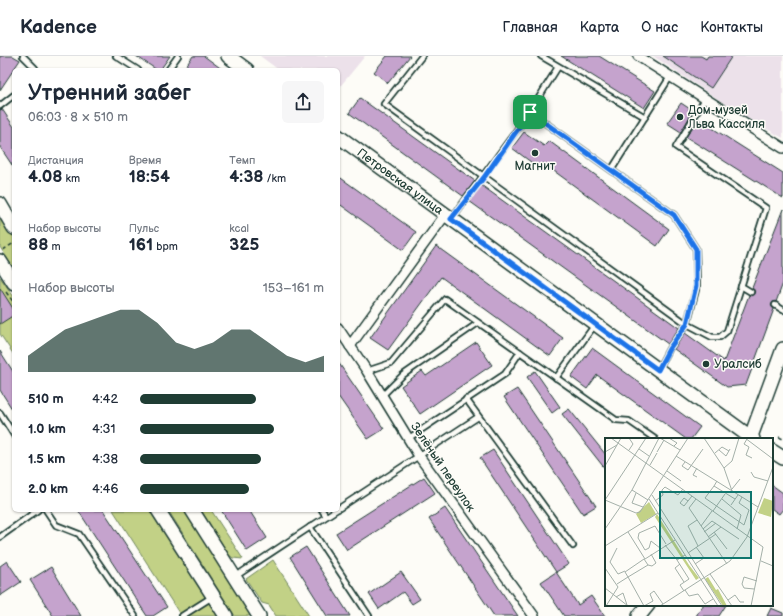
<!DOCTYPE html>
<html lang="ru">
<meta charset="utf-8">
<style>
:root{--surface:#fff;--page:#f6f6f7;--text:#1f2937;--muted:#747a83;--line:#e0e1e3;--accent:#1f3d34}
body{margin:0;font-family:"Balsamiq Sans",sans-serif;background:var(--page);color:var(--text);height:100vh;display:flex;flex-direction:column;font-size:15px;white-space:nowrap}
*{box-sizing:border-box;margin:0}
p{font-size:13px;color:var(--muted)}
.icon{flex:none;width:22px;height:22px;fill:none;stroke:currentColor;stroke-width:2;stroke-linecap:round;stroke-linejoin:round}
.map{position:relative;flex:1;overflow:hidden}
.panel{position:absolute;left:12px;top:12px;width:328px;height:444px;display:flex;flex-direction:column;background:var(--surface);border-radius:6px;box-shadow:0 1px 3px #0004}
.panel>*{flex:none}
.pin{position:absolute;display:grid;place-items:center;width:34px;height:34px;color:#fff;margin:-17px;border-radius:8px;box-shadow:0 2px 6px #0006}
.round{display:grid;place-items:center;flex:none;width:42px;height:42px;border-radius:6px;background:var(--page)}
.summary{display:flex;align-items:center;justify-content:space-between;height:68px;padding:0 16px}
h1{font-size:22px;font-weight:700;line-height:30px}
.metrics{display:grid;grid-template-columns:repeat(3,1fr);gap:6px;height:68px;padding:4px 16px}
.metrics div{display:grid;align-content:center}
.metrics b{font-size:17px;font-weight:700}
.metrics small{font-size:11px;font-weight:400}
.metrics p{font-size:11px}
.chart{height:112px;padding:8px 16px}
.chart p{display:flex;justify-content:space-between}
.chart svg{width:100%;height:72px;margin-top:4px;fill:var(--accent);opacity:.7}
ul{padding:0 16px;list-style:none;font-size:13px}
li{display:grid;grid-template-columns:64px 48px 1fr;align-items:center;height:30px}
li i{height:10px;border-radius:5px;background:var(--accent)}
header{display:flex;align-items:center;gap:24px;box-sizing:border-box;height:56px;padding:0 20px;background:var(--surface);border-bottom:1px solid var(--line)}
header strong{font-size:19px}
nav{display:flex;gap:22px;margin-inline-start:auto;font-size:14px}
.map>svg:first-child{display:block}
.built{fill:#ece1ea}
.green{fill:#c2d186;stroke:#70875d}
.building{fill:#c5a3cd;stroke:#1f3d34}
.lines{fill:none;stroke-linecap:round;stroke-linejoin:round}
.lane-casing{stroke:#1f3d34;stroke-width:8}
.street-casing{stroke:#1f3d34;stroke-width:12}
.secondary-casing{stroke:#1f3d34;stroke-width:16}
.path{stroke:#1f3d34;stroke-width:1.5;stroke-dasharray:4 3;stroke-linecap:butt}
.lane{stroke:#fdfcf7;stroke-width:4.5}
.street{stroke:#fdfcf7;stroke-width:9}
.secondary{stroke:#fdfcf7;stroke-width:13}
.route-casing{stroke:#fff;stroke-width:8}
.route{stroke:#1a73e8;stroke-width:5}
.poi-dot{fill:#1f3d34;stroke:#fdfcf7;stroke-width:1.5}
.labels{text-anchor:middle;stroke-width:3;stroke-linejoin:round;paint-order:stroke}
.poi-label{font-size:12px;fill:#1f3d34;stroke:#fdfcf7;text-anchor:start}
.street-label{font-size:12px;fill:#1f3d34;stroke:#fdfcf7}
.inset-road{fill:none;stroke:#a4b0a9;stroke-width:1}
.view{fill:#0f766e;fill-opacity:0.15;stroke:#0f766e;stroke-width:2}
.inset-edge{fill:none;stroke:#1f3d34;stroke-width:2}
</style>
<header>
<strong>Kadence</strong>
<nav><a>Главная</a><a>Карта</a><a>О нас</a><a>Контакты</a></nav>
</header>
<div class="map">
<svg width="783" height="560" viewBox="0 0 783 560">
<rect width="100%" height="100%" fill="#fdfcf7"/>
<filter id="ink" filterUnits="userSpaceOnUse"><feTurbulence type="fractalNoise" baseFrequency=".025" numOctaves="2"/><feDisplacementMap in="SourceGraphic" scale="8" xChannelSelector="R" yChannelSelector="G"/><feConvolveMatrix kernelMatrix="1 2 1 2 8 2 1 2 1" color-interpolation-filters="sRGB"/></filter>
<g filter="url(#ink)">
<g class="built">
<polygon points="260,0 365,0 338,33 338,14 279,14"/>
<polygon points="653,0 783,0 783,82 742,59"/>
</g>
<g class="green">
<polygon points="0,159 14,182 14,213 0,191"/>
<polygon points="0,221 14,241 14,299 0,278"/>
<polygon points="113,454 149,454 217,560 181,560"/>
<polygon points="168,454 186,454 252,560 235,560"/>
<polygon points="201,454 211,454 243,503 233,502 229,499"/>
<polygon points="273,504 309,560 276,560 269,549 262,547 246,523"/>
</g>
<g class="building">
<polygon points="0,0 13,0 20,4 0,34"/>
<polygon points="136,0 170,0 160,14 157,14"/>
<polygon points="193,0 204,0 223,14 183,14"/>
<polygon points="387,0 410,0 388,27 374,16"/>
<polygon points="561,0 599,0 655,35 644,52"/>
<polygon points="663,0 701,0 706,3 708,0 732,0 711,32"/>
<polygon points="360,42 475,125 463,140 349,57"/>
<polygon points="681,47 693,55 681,76 667,67"/>
<polygon points="2,53 14,71 14,112 0,91 0,54"/>
<polygon points="698,63 783,117 783,142 686,81"/>
<polygon points="524,76 544,90 549,85 669,173 657,190 543,107 539,112 512,92"/>
<polygon points="338,120 416,176 403,194 338,147"/>
<polygon points="481,129 679,272 668,288 469,145"/>
<polygon points="783,153 783,227 776,246 772,247 774,253 746,329 727,331 674,293 685,277 724,305 749,239 754,238 752,232"/>
<polygon points="436,190 563,282 550,300 441,221 388,294 370,282"/>
<polygon points="0,232 14,254 14,259 0,268"/>
<polygon points="476,286 492,309 420,358 401,330 422,315 426,320"/>
<polygon points="592,292 700,371 691,383 686,383 597,319 587,333 571,321"/>
<polygon points="0,295 14,317 14,356 0,334"/>
<polygon points="338,306 384,373 368,383 338,340"/>
<polygon points="535,315 560,351 552,357 527,321"/>
<polygon points="517,333 596,450 583,458 504,341"/>
<polygon points="569,353 606,399 606,414 562,358"/>
<polygon points="493,394 569,508 556,516 480,402"/>
<polygon points="424,421 435,437 347,494 336,477"/>
<polygon points="772,429 783,437 783,453 779,458 772,453"/>
<polygon points="445,452 518,560 494,560 429,463"/>
<polygon points="78,454 103,454 167,551 153,560 147,560"/>
<polygon points="221,454 249,454 267,482 247,495"/>
<polygon points="306,491 350,560 327,560 290,501"/>
<polygon points="7,505 21,526 0,540 0,510"/>
<polygon points="51,511 81,560 53,560 30,524"/>
<polygon points="401,516 420,543 412,548 403,536 379,553 369,538"/>
<polygon points="556,516 578,549 591,540 605,560 564,560 541,526"/>
<polygon points="703,549 726,549 719,560 696,560"/>
<polygon points="771,552 783,557 783,560 767,560"/>
</g>
<g class="lines">
<defs>
<g id="lane">
<polyline points="23,0 35,12 35,14"/>
<polyline points="116,0 138,14"/>
<polyline points="422,0 384,48 687,268 712,281 720,281 727,275 766,152 676,91 705,43"/>
<polyline points="541,0 645,61"/>
<polyline points="168,14 178,0"/>
<polyline points="0,50 14,39"/>
<polyline points="530,56 674,159 696,193 697,230 687,268 669,293 659,312"/>
<polyline points="612,113 670,21"/>
<polyline points="452,162 530,56 558,11"/>
<polyline points="741,230 751,236"/>
<polyline points="775,249 783,254"/>
<polyline points="367,315 391,307 445,243 616,364 629,365 655,383"/>
<polyline points="556,322 594,270"/>
<polyline points="382,340 403,319 478,267"/>
<polyline points="466,343 573,490"/>
<polyline points="0,357 14,379"/>
<polyline points="409,382 505,318 520,296"/>
<polyline points="338,453 478,361"/>
<polyline points="46,454 56,469 79,478 135,560"/>
<polyline points="322,454 326,460"/>
<polyline points="310,471 369,560"/>
<polyline points="0,481 38,454"/>
<polyline points="236,520 336,454"/>
<polyline points="182,560 212,541"/>
</g>
<g id="street">
<polyline points="638,0 783,92"/>
<polyline points="338,272 367,315 419,400 534,560"/>
<polyline points="350,290 445,159"/>
</g>
<g id="secondary">
<polyline points="228,0 247,14"/>
<path id="s1" d="M338 80 753 383"/>
<polyline points="0,148 14,172"/>
<polyline points="0,205 14,227"/>
<polyline points="750,383 783,293"/>
<polyline points="772,395 783,402"/>
<polyline points="158,454 226,560"/>
<polyline points="192,454 259,560"/>
<polyline points="639,560 648,549"/>
</g>
</defs>
<use href="#lane" class="lane-casing"/>
<use href="#street" class="street-casing"/>
<use href="#secondary" class="secondary-casing"/>
<g class="path">
<polyline points="3,194 14,187"/>
<polyline points="6,236 14,247"/>
<polyline points="779,381 783,383"/>
</g>
<use href="#lane" class="lane"/>
<use href="#street" class="street"/>
<use href="#secondary" class="secondary"/>
</g>
</g>
<g class="lines" filter="url(#ink)">
<defs>
<polygon id="route" points="530,56 674,159 696,193 696,230 687,268 669,293 658,314 451,163 485,120"/>
</defs>
<use href="#route" class="route-casing"/>
<use href="#route" class="route"/>
</g>
<g class="poi-dot">
<circle cx="680" cy="61" r="4"/>
<circle cx="535" cy="97" r="4"/>
<circle cx="706" cy="308" r="4"/>
</g>
<g class="labels">
<g class="poi-label">
<text x="688" y="58">Дом-музей<tspan x="688" dy="14">Льва Кассиля</tspan></text>
<text x="535" y="114" text-anchor="middle">Магнит</text>
<text x="714" y="312">Уралсиб</text>
</g>
<g class="street-label">
<text dy="4" stroke="none"><textPath href="#s1" startOffset="77">Петровская улица</textPath></text>
<text transform="translate(443 411) rotate(56)" y="4">Зелёный переулок</text>
</g>
</g>
<g transform="translate(605 382)">
<rect width="168" height="168" fill="#fdfcf7"/>
<path d="M159 60 168 63 166 79 153 75ZM44 64 51 76 36 85 31 76ZM52 76 84 127 94 140 91 142 50 79ZM103 139 111 152 113 151 122 168H118L100 141Z" fill="#c2d186"/>
<path class="inset-road" d="M6 0 158 109 146 168M24 0 28 6 24 12M55 0 75 12M64 0 72 5 69 8M99 0 119 30 127 53M140 0 168 21M142 1 139 6 144 9 141 17 147 20M34 11 44 18M114 12 121 18 125 11M0 14 12 7 16 0M52 14 59 2M110 15 117 9 124 13M71 18 153 69M80 24 77 28 83 32 98 11M45 27 52 15M0 28 12 7M92 30 88 37 92 39M119 30 127 23 134 0M62 33 76 43M146 34 149 39 163 43M112 43 109 48 130 61M109 48 100 60 139 87 144 72 134 65 137 59M127 51 135 41M27 52 43 62M31 55 27 65 38 69M47 57 117 168M44 61 113 168M91 61 84 70 122 126M117 61 136 77 132 91M0 62 41 0M0 62 31 75 35 74 83 0M50 63 58 57 57 52 60 49 73 57 78 51M83 63 79 68 75 65 79 60 83 63 87 58M126 67 133 57M108 73 120 56M92 82 83 88 93 108M96 88 107 73M0 91 27 52 54 0M98 91 107 83 134 101M23 94 40 121 70 102M99 94 111 85M109 94 122 111M103 99 116 89M142 99 168 29M60 107 72 122M0 108 53 75M12 110 5 124 13 136 20 133M55 110 46 103 44 110 40 112 33 100 34 95 50 88 61 106M83 115 111 96M156 123 168 128M75 126 70 130 79 144M90 126 99 120 91 109M43 127 47 128 51 125 46 116M0 130 13 149 1 168M105 136 127 168M12 146 23 139 20 134 39 121M0 150 23 168M149 151 139 150 137 146 139 139 152 143M80 152 84 158 93 156 100 166 108 161M79 153 75 147 84 141 72 122 80 117M11 159 18 155 22 167M123 162 130 157 135 164H139M39 168 23 139 43 127 39 121M39 168 48 163 45 156 49 153 58 166M55 168 125 123 142 99"/>
<path class="view" d="M55 54H146V120H55Z"/>
<rect width="168" height="168" class="inset-edge"/>
</g>
</svg>
<div class="pin" style="left:530px;top:56px;background:#1e9e55"><svg class="icon" aria-label="arrive" viewBox="0 0 24 24"><path d="M6 21V4h12l-3 4 3 4H6"/></svg></div>
<section class="panel">
<div class="summary"><div><h1>Утренний забег</h1><p>06:03 · 8 × 510 m</p></div><a class="round"><svg class="icon" aria-label="share" viewBox="0 0 24 24"><path d="M12 15V3M7 8l5-5 5 5M5 13v7h14v-7"/></svg></a></div>
<div class="metrics">
<div><p>Дистанция</p><b>4.08<small> km</small></b></div>
<div><p>Время</p><b>18:54</b></div>
<div><p>Темп</p><b>4:38<small> /km</small></b></div>
</div>
<div class="metrics">
<div><p>Набор высоты</p><b>88<small> m</small></b></div>
<div><p>Пульс</p><b>161<small> bpm</small></b></div>
<div><p>kcal</p><b>325</b></div>
</div>
<div class="chart"><p><span>Набор высоты</span>153–161 m</p>
<svg viewBox="0 0 160 44" preserveAspectRatio="none"><path d="M0 44V34L10 26L20 18L30 14L40 10L50 6L60 6L70 14L80 26L90 30L100 26L110 18L120 18L130 26L140 34L150 38L160 34V44z"/></svg>
</div>
<ul>
<li><b>510 m</b>4:42<i style="width:63%"></i></li>
<li><b>1.0 km</b>4:31<i style="width:73%"></i></li>
<li><b>1.5 km</b>4:38<i style="width:66%"></i></li>
<li><b>2.0 km</b>4:46<i style="width:59%"></i></li>
</ul>
</section>
</div>
